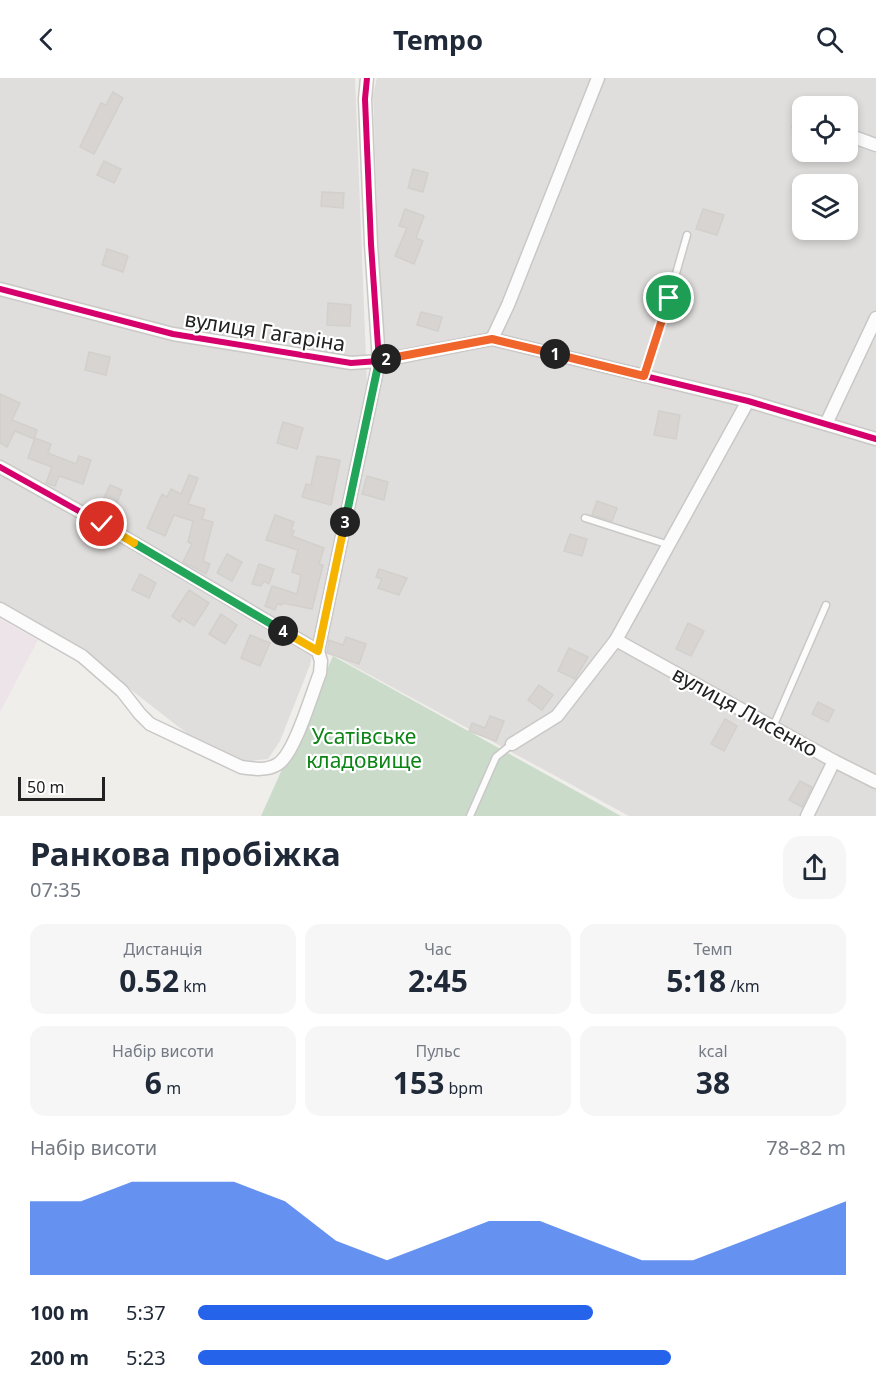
<!DOCTYPE html>
<html lang="uk">
<meta charset="utf-8">
<style>
:root{--surface:#fff;--page:#f6f6f7;--text:#1f2937;--muted:#747a83;--accent:#2563eb}
body{margin:0;font-family:"Noto Sans",sans-serif;background:var(--page);color:var(--text);height:100vh;display:flex;flex-direction:column;font-size:22px;white-space:nowrap}
*{box-sizing:border-box;margin:0}
p{font-size:20px;color:var(--muted)}
.icon{flex:none;width:33px;height:33px;fill:none;stroke:currentColor;stroke-width:2;stroke-linecap:round;stroke-linejoin:round}
.map{position:relative;height:738px;overflow:hidden}
.details{display:flex;flex-direction:column;background:var(--surface);flex:1}
.details>*{flex:none}
.tools{position:absolute;left:792px;top:18px;display:grid;gap:12px}
.tools a{display:grid;place-items:center;width:66px;height:66px;border-radius:12px;background:var(--surface);box-shadow:0 3px 9px #0003;font-size:30px}
.scale{position:absolute;left:18px;bottom:15px;width:87px;box-sizing:border-box;padding-left:6px;border:3px solid #222;border-top:0;font-size:16px;line-height:21px;white-space:nowrap;color:#222;-webkit-text-stroke:4px #fff;paint-order:stroke}
.pin{position:absolute;display:grid;place-items:center;width:51px;height:51px;color:#fff;margin:-26px;border:3px solid #fff;border-radius:50%;box-shadow:0 2px 6px #0007}
.km{position:absolute;width:30px;height:30px;margin:-15px;border-radius:50%;background:#222;color:#fff;font-size:16px;line-height:30px;text-align:center}
.round{display:grid;place-items:center;flex:none;width:63px;height:63px;border-radius:18px;background:var(--page)}
.head{display:flex;align-items:center;justify-content:space-between;height:102px;padding:0 30px}
h1{font-size:33px;font-weight:700;line-height:45px}
.metrics{display:grid;grid-template-columns:repeat(3,1fr);gap:9px;height:102px;padding:6px 30px}
.metrics div{display:grid;align-content:center;border-radius:15px;background:var(--page);text-align:center}
.metrics b{font-size:30px;font-weight:700}
.metrics small{font-size:16px;font-weight:400}
.metrics p{font-size:16px}
.chart{height:168px;padding:12px 30px}
.chart p{display:flex;justify-content:space-between}
.chart svg{width:100%;height:108px;margin-top:6px;fill:var(--accent);opacity:.7}
ul{padding:0 30px;list-style:none;font-size:20px}
li{display:grid;grid-template-columns:96px 72px 1fr;align-items:center;height:45px}
li i{height:15px;border-radius:8px;background:var(--accent)}
header{display:flex;justify-content:space-between;align-items:center;height:78px;padding:0 30px;background:var(--surface);font-size:27px;font-weight:700}
.map>svg:first-child{display:block}
.residential{fill:#dfdedc;fill-rule:evenodd}
.industrial{fill:#ede4e9}
.cemetery{fill:#cadbca}
.building{fill:#d7d4d2;stroke:#d3d0cc;stroke-width:1.5}
.lines{fill:none;stroke-linecap:round;stroke-linejoin:round}
.service-casing{stroke:#c9c8c7;stroke-width:9}
.minor-casing{stroke:#c9c8c7;stroke-width:15}
.service{stroke:#fdfcfc;stroke-width:6}
.minor{stroke:#fdfcfc;stroke-width:12}
.cycleway-casing{stroke:#fff;stroke-width:10}
.cycleway{stroke:#d6006c;stroke-width:6}
.split-1-casing{stroke:#fff;stroke-width:12}
.split-2-casing{stroke:#fff;stroke-width:12}
.split-3-casing{stroke:#fff;stroke-width:12}
.split-4-casing{stroke:#fff;stroke-width:12}
.split-5-casing{stroke:#fff;stroke-width:12}
.split-6-casing{stroke:#fff;stroke-width:12}
.split-1{stroke:#f0652b;stroke-width:8}
.split-2{stroke:#f0652b;stroke-width:8}
.split-3{stroke:#22a559;stroke-width:8}
.split-4{stroke:#f5b400;stroke-width:8}
.split-5{stroke:#22a559;stroke-width:8}
.split-6{stroke:#f5b400;stroke-width:8}
.labels{text-anchor:middle;stroke-width:4.5;stroke-linejoin:round;paint-order:stroke}
.street-label{font-size:21px;fill:#222;stroke:#fff}
.park-label{font-size:21px;fill:#0c8416;stroke:#fff}
</style>
<header><svg class="icon" aria-label="back" viewBox="0 0 24 24"><path d="M15 5l-7 7 7 7"/></svg>Tempo<svg class="icon" aria-label="search" viewBox="0 0 24 24"><circle cx="10" cy="10" r="6"/><path d="M15 15l6 6"/></svg></header>
<div class="map">
<svg width="876" height="738" viewBox="0 0 876 738">
<rect width="100%" height="100%" fill="#f0eeeb"/>
<g class="residential">
<polygon points="0,0 355,0 367,306 310,587 280,663 268,681 242,684 217,674 189,657 84,575 0,526"/>
<path d="M377 0H876V738H629L324 572 353 428 383 296 373 17ZM802 28H848V74H802ZM802 106H848V152H802Z"/>
</g>
<polygon class="industrial" points="0,541 38,562 0,634"/>
<polygon class="cemetery" points="333,578 621,738 261,738"/>
<g class="building">
<polygon points="113,14 123,20 94,76 80,69 101,25 106,27"/>
<polygon points="104,83 121,91 114,105 97,97"/>
<polygon points="413,91 428,95 423,114 408,110"/>
<polygon points="322,114 344,115 343,130 321,128"/>
<polygon points="405,131 424,138 416,160 423,163 414,186 395,178 407,150 399,148"/>
<polygon points="703,131 724,137 717,157 696,151"/>
<polygon points="107,171 128,178 123,194 102,187"/>
<polygon points="328,225 351,227 350,248 327,247"/>
<polygon points="421,234 442,239 438,253 417,247"/>
<polygon points="89,274 110,279 106,297 85,292"/>
<polygon points="0,316 20,325 12,342 37,352 34,361 15,353 7,369 0,365"/>
<polygon points="659,333 680,337 676,361 654,357"/>
<polygon points="283,344 303,350 297,371 277,365"/>
<polygon points="35,360 51,366 48,375 76,386 79,378 91,382 83,406 59,398 55,408 46,405 52,389 28,380"/>
<polygon points="317,378 340,382 331,427 302,419 306,406 311,407"/>
<polygon points="189,397 198,400 188,426 205,431 202,441 213,444 203,483 210,486 206,496 183,484 192,466 188,464 193,443 174,437 165,458 147,450 162,416 167,419 171,411 181,416"/>
<polygon points="367,398 388,404 384,422 362,416"/>
<polygon points="110,407 122,412 114,431 101,426"/>
<polygon points="597,423 617,430 612,443 592,437"/>
<polygon points="275,437 294,444 291,452 294,453 292,458 324,470 319,486 323,487 312,531 283,525 282,527 277,526 275,532 265,528 272,508 297,516 301,497 292,494 298,472 266,462"/>
<polygon points="570,456 587,461 582,478 564,473"/>
<polygon points="227,476 242,484 232,503 217,495"/>
<polygon points="259,486 274,491 269,506 264,503 261,508 252,506"/>
<polygon points="379,491 407,500 399,517 378,510 382,501 376,499"/>
<polygon points="140,496 156,505 149,520 132,512"/>
<polygon points="189,512 209,525 194,548 182,540 180,544 172,538"/>
<polygon points="221,536 237,547 225,566 209,556"/>
<polygon points="688,545 704,553 691,578 676,571"/>
<polygon points="250,557 270,565 260,588 241,580"/>
<polygon points="346,559 366,566 359,586 327,575 329,562 343,567"/>
<polygon points="569,570 588,579 575,601 558,593"/>
<polygon points="539,607 553,617 542,632 528,622"/>
<polygon points="818,624 834,632 828,644 812,636"/>
<polygon points="490,638 504,643 496,663 469,653 472,645 485,650"/>
<polygon points="725,641 737,648 724,673 711,666"/>
<polygon points="800,703 812,709 802,729 789,722"/>
</g>
<g class="lines">
<defs>
<g id="service">
<polyline points="644,297 669,220 687,157"/>
<polyline points="585,440 669,467"/>
<polyline points="773,649 826,527"/>
<polyline points="470,738 496,679 512,666"/>
</g>
<g id="minor">
<polyline points="799,49 802,50"/>
<polyline points="848,57 876,67"/>
<polyline points="0,211 173,256 351,285 379,283 492,261 748,323 876,361"/>
<polyline points="492,261 508,227 598,0"/>
<polyline points="826,346 876,240"/>
<polyline points="0,389 102,446 318,573 379,283 371,166 365,21 367,0"/>
<path d="M0 531 82 578 122 613 140 636 150 646 241 689C254 691 267 693 278 686 295 675 312 615 320 595L321 583 318 573"/>
<polyline points="616,562 834,683 876,704"/>
<polyline points="512,666 557,638 616,562 748,323"/>
<polyline points="807,738 834,683"/>
</g>
</defs>
<use href="#service" class="service-casing"/>
<use href="#minor" class="minor-casing"/>
<use href="#service" class="service"/>
<use href="#minor" class="minor"/>
<defs>
<g id="cycleway">
<polyline points="0,211 173,256 351,285 379,283 492,261 748,323 876,361"/>
<polyline points="0,389 102,446 318,573 379,283 371,166 365,21 367,0"/>
</g>
</defs>
<use href="#cycleway" class="cycleway-casing"/>
<use href="#cycleway" class="cycleway"/>
</g>
<g class="lines">
<defs>
<polyline id="split-1" points="555,276 644,298 669,220"/>
<polyline id="split-2" points="386,281 492,261 555,276"/>
<polyline id="split-3" points="345,444 379,283 386,281"/>
<polyline id="split-4" points="283,553 318,573 345,444"/>
<polyline id="split-5" points="134,465 283,553"/>
<polyline id="split-6" points="102,446 134,465"/>
</defs>
<use href="#split-1" class="split-1-casing"/>
<use href="#split-2" class="split-2-casing"/>
<use href="#split-3" class="split-3-casing"/>
<use href="#split-4" class="split-4-casing"/>
<use href="#split-5" class="split-5-casing"/>
<use href="#split-6" class="split-6-casing"/>
<use href="#split-1" class="split-1"/>
<use href="#split-2" class="split-2"/>
<use href="#split-3" class="split-3"/>
<use href="#split-4" class="split-4"/>
<use href="#split-5" class="split-5"/>
<use href="#split-6" class="split-6"/>
</g>
<g class="labels">
<g class="street-label">
<text transform="translate(265 254) rotate(9)" y="7">вулиця Гагаріна</text>
<text transform="translate(745 634) rotate(29)" y="7">вулиця Лисенко</text>
</g>
<g class="park-label">
<text x="364" y="666">Усатівське<tspan x="364" dy="24">кладовище</tspan></text>
</g>
</g>
</svg>
<div class="tools">
<a><svg class="icon" aria-label="locate" viewBox="0 0 24 24"><circle cx="12" cy="12" r="6"/><path d="M12 2v4M12 18v4M2 12h4M18 12h4"/></svg></a>
<a><svg class="icon" aria-label="layers" viewBox="0 0 24 24"><path d="M12 4l9 5-9 5-9-5zM3 14l9 5 9-5"/></svg></a>
</div>
<div class="scale">50 m</div>
<div class="pin" style="left:669px;top:220px;background:#1e9e55"><svg class="icon" aria-label="arrive" viewBox="0 0 24 24"><path d="M6 21V4h12l-3 4 3 4H6"/></svg></div>
<div class="pin" style="left:102px;top:446px;background:#d93025"><svg class="icon" aria-label="check" viewBox="0 0 24 24"><path d="M5 12l5 5 9-10"/></svg></div>
<b class="km" style="left:555px;top:276px">1</b>
<b class="km" style="left:386px;top:281px">2</b>
<b class="km" style="left:345px;top:444px">3</b>
<b class="km" style="left:283px;top:553px">4</b>
</div>
<section class="details">
<div class="head"><div><h1>Ранкова пробіжка</h1><p>07:35</p></div><a class="round"><svg class="icon" aria-label="share" viewBox="0 0 24 24"><path d="M12 15V3M7 8l5-5 5 5M5 13v7h14v-7"/></svg></a></div>
<div class="metrics">
<div><p>Дистанція</p><b>0.52<small> km</small></b></div>
<div><p>Час</p><b>2:45</b></div>
<div><p>Темп</p><b>5:18<small> /km</small></b></div>
</div>
<div class="metrics">
<div><p>Набір висоти</p><b>6<small> m</small></b></div>
<div><p>Пульс</p><b>153<small> bpm</small></b></div>
<div><p>kcal</p><b>38</b></div>
</div>
<div class="chart"><p><span>Набір висоти</span>78–82 m</p>
<svg viewBox="0 0 160 44" preserveAspectRatio="none"><path d="M0 44V14L10 14L20 6L30 6L40 6L50 14L60 30L70 38L80 30L90 22L100 22L110 30L120 38L130 38L140 30L150 22L160 14V44z"/></svg>
</div>
<ul>
<li><b>100 m</b>5:37<i style="width:61%"></i></li>
<li><b>200 m</b>5:23<i style="width:73%"></i></li>
</ul>
</section>
